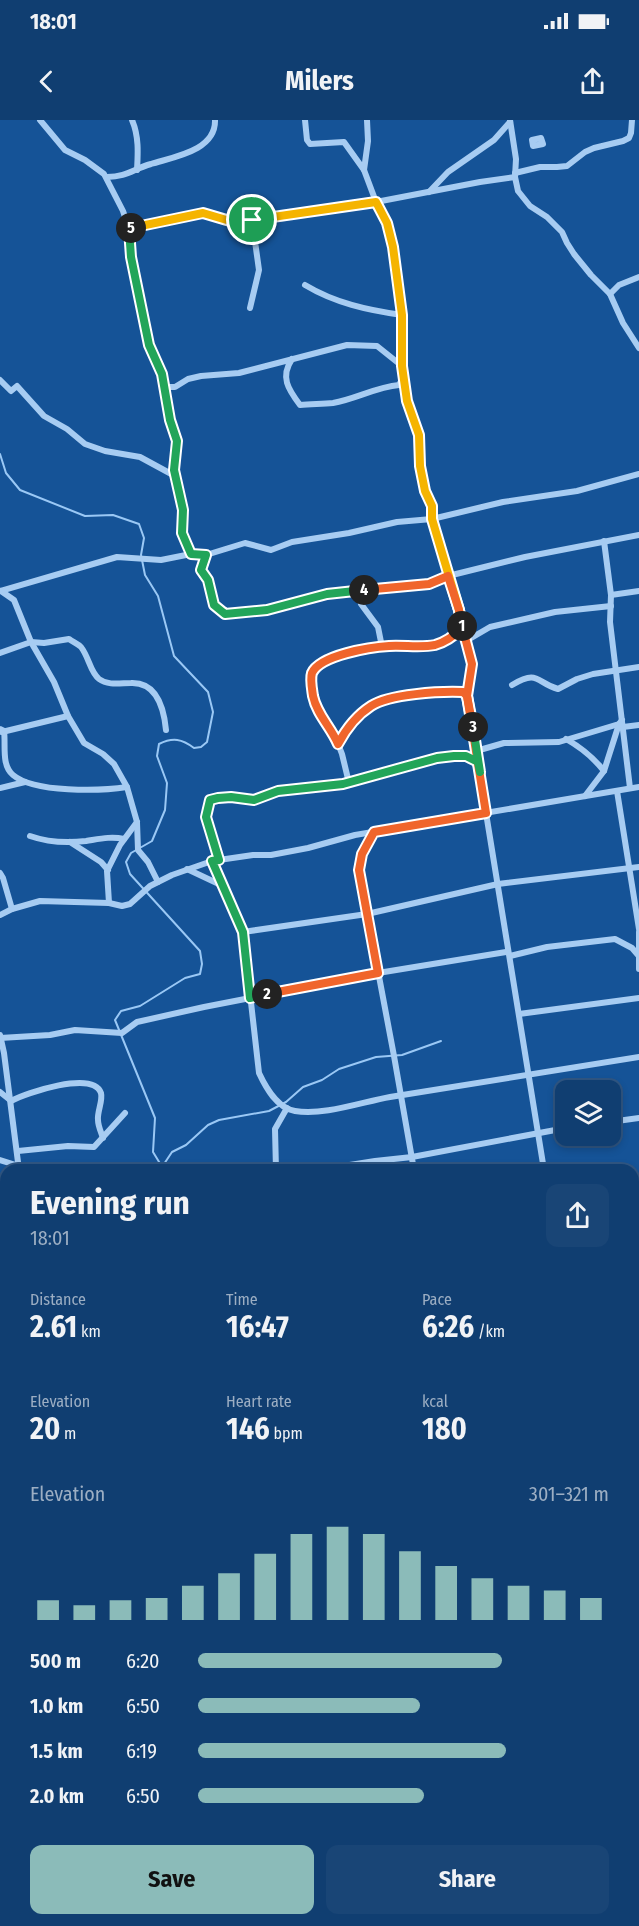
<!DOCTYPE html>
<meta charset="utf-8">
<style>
:root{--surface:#103e71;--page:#194576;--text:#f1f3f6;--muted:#9caec3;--line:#305784;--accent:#8bbbb9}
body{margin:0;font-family:"Fira Sans Condensed",sans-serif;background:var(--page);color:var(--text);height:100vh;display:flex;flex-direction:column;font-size:22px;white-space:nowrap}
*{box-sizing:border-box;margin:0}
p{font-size:20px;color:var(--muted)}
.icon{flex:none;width:33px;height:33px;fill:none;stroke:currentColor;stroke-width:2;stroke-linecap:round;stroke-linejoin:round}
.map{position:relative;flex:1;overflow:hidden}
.details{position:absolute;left:0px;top:1044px;width:639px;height:762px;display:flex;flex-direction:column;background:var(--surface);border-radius:18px 18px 0 0;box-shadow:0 3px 9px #0003,0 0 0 2px var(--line)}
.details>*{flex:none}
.controls{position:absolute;left:555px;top:960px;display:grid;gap:12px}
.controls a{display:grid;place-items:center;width:66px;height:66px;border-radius:12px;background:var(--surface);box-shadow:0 3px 9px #0003,0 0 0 2px var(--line);font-size:30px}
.pin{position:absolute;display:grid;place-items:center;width:51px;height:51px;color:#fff;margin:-26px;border:3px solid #fff;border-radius:50%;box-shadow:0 2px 6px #0007}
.km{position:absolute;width:30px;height:30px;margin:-15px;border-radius:50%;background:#222;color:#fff;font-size:16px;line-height:30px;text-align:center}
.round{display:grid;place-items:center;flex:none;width:63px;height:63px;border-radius:12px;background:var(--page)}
.headline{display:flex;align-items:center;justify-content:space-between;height:102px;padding:0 30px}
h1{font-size:33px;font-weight:700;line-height:45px}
.metrics{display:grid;grid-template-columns:repeat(3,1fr);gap:9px;height:102px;padding:6px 30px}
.metrics div{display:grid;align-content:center}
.metrics b{font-size:30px;font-weight:700}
.metrics small{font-size:16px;font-weight:400}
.metrics p{font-size:16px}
.chart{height:168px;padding:12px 30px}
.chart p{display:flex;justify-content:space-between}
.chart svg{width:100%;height:108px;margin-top:6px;stroke:var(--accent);stroke-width:6}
.primary-button{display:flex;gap:12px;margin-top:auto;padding:12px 30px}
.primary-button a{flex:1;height:69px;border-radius:12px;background:var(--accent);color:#111;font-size:24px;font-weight:700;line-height:69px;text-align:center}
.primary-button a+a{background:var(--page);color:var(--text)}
ul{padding:0 30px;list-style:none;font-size:20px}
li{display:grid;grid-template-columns:96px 72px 1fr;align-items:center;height:45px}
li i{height:15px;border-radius:8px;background:var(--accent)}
.status{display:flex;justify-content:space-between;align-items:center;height:42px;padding:0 30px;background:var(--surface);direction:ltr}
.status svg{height:16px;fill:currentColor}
header{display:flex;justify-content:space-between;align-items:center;height:78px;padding:0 30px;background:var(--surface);font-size:27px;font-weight:700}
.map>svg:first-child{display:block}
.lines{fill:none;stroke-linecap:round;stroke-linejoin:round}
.stream{stroke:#9ac8f5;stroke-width:2}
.street{stroke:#a7ccf2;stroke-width:6}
.split-1-casing{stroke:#fff;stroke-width:12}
.split-2-casing{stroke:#fff;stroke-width:12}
.split-3-casing{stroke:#fff;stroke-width:12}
.split-4-casing{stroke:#fff;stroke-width:12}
.split-5-casing{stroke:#fff;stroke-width:12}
.split-6-casing{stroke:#fff;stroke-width:12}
.split-1{stroke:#f5b400;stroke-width:8}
.split-2{stroke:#f0652b;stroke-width:8}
.split-3{stroke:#22a559;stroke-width:8}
.split-4{stroke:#f0652b;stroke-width:8}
.split-5{stroke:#22a559;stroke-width:8}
.split-6{stroke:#f5b400;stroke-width:8}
</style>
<div class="status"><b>18:01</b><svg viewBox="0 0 49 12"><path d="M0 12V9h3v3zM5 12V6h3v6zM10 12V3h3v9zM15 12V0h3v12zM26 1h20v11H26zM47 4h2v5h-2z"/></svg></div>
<header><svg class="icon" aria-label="back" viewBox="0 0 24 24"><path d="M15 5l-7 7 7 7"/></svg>Milers<svg class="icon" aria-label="share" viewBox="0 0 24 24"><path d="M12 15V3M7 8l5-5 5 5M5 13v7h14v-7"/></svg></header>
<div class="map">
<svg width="639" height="1806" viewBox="0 0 639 1806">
<rect width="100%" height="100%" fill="#155397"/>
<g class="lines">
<g class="stream">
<path d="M0 334 6 353 20 370 85 396 113 395 139 404 144 418 141 435 145 455 158 476 174 536 208 572 213 592 207 622 201 627 194 628C182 619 173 617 159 624L157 636 167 663 165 690 152 721 131 733 126 742 130 754 200 831 202 844 200 854 185 858 140 886 121 891 115 900 155 998 153 1032 164 1050"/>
<polyline points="162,1047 172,1032 186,1025 208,1005 219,1000 269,991 286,982 303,967 322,960 339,949 376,937 402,935 441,921"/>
<polyline points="0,1659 6,1647"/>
</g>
<g class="street">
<polyline points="40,0 65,30 85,40 104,54 123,91 129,109 131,137 149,225 162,254 170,299 177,321 174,350 175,356"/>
<path d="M132 0C139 16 138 33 137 50"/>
<polyline points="305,0 307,20 310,24 344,22 364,50"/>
<polyline points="367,0 368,21 364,50 376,82 387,103 393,127 402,195 402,246 407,281 419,315 420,347 425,371 431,386 432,399 459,490 472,544 467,576 544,1050"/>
<polyline points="510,0 516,39 515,57 518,71 530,86 547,97 562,112 567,123 574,134 591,155 610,174 623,203 639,228"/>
<polygon points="541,18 543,24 533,26 532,20"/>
<polyline points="515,53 540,47 557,47 567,46 585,32 594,28 623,21 629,18 631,13 632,0"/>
<path d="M107 57C127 57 133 49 151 44 173 37 216 31 215 0"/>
<polyline points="429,72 448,52 494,20 510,2"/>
<polyline points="129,109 203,93 230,101 242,102 376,82 480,62 515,57"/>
<path d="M305 165C335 183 367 190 402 195"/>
<polyline points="610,174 619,165 639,157"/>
<polyline points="250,188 259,150 252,100"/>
<path d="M292 239C280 257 288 269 300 285 311 284 322 284 333 283 356 279 376 267 399 265L404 256"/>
<polyline points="0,260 11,271 17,266 44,296 67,309 85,324 105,331 140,337 175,356 183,390 182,413 191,434"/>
<polyline points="164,267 175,267 188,259 201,256 239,253 347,225 377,226 402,246"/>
<polyline points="604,421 611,475 610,502 630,668"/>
<path d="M206 435 201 450C205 456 208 461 210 468 215 482 215 494 233 494L288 485 327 474 429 464 448 456 525 437 639 415"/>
<polyline points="0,471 117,437 161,440 191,434 206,435 245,423 271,430 292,422 349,413 397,402 432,399 503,382 577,371 639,354"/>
<polyline points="1,471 14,480 31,522 54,562 68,596 84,623 103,634 114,644 127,667 137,702 138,730 148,742 158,762"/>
<polyline points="611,475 639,471"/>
<polyline points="361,484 378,507 382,527"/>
<polyline points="466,521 490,507 555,492 611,486"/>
<path d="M0 533 31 522 44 523 69 519C73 522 78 524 81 527 89 537 90 552 99 559 108 566 121 563 131 563 157 562 164 589 166 610"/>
<path d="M512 565C539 549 536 563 558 569L577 559 593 554 639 547"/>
<polyline points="623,607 639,605"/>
<path d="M0 609 4 611C6 625 1 645 13 655 34 673 101 671 127 667"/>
<polyline points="2,612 68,596"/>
<path d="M566 619C582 628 593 637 604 651"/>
<path d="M338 624C346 609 357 595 371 586 389 574 442 571 463 571L467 576"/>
<polyline points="476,631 504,623 559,622 619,604 622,600"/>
<polyline points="349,663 342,634 333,611 322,600 315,585 311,559 317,546 327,539 359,531 386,526 434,525 456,514 462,508"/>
<polyline points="0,668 25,662"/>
<polyline points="617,671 639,809"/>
<polyline points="585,676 604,651 619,604"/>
<polyline points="374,712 362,734 359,750 394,936 414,1050"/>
<path d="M30 716C47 722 69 723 86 721 99 719 111 716 124 719"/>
<polyline points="70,722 101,742 108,750"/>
<polyline points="219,740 206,697 210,680 218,678 231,677 254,679 278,671 343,664 437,638 454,635 466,636 478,642"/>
<path d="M212 741 243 812 259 953C266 968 277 988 295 991 323 996 362 982 390 977 473 964 556 951 639 937"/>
<polyline points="187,749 221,765"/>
<polyline points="0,753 3,758 12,789"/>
<polyline points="109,783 107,751 120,725 137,702"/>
<polyline points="0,795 12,789 40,781 109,783 122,786 130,784 150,766 172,755 212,741 253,735 271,735 308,728 355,715 639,667"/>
<polyline points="243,812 367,794 498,764 639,747"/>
<polyline points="639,812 639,849"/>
<polyline points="510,836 547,827 615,819 632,828 638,835"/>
<polyline points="519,894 639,878"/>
<polyline points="0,915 4,933 19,1050"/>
<polyline points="0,918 50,915 75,910 122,913 137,902 204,887 378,853 506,832"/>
<polyline points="0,972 10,980"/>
<path d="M11 981C26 973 93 950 101 973 103 981 97 992 98 1000 98 1006 101 1012 103 1018"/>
<polyline points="610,1002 639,998"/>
<polyline points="18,1031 68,1026 94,1027 125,993"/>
<polyline points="0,1040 19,1046"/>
<polyline points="276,1050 275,1009 287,988"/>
<polyline points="318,1050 375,1041 412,1037 566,1008"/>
<polyline points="633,1065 639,1064"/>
<polyline points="0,1107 6,1105"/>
<polyline points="633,1123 639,1122"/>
<polyline points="633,1187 639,1186"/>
<polyline points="633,1307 639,1306"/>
<polyline points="0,1361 6,1386"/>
<polyline points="633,1365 639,1364"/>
<polyline points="633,1431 639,1430"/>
<polyline points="0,1434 6,1434"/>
<polyline points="633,1494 639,1493"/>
<polyline points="633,1592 639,1631"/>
<polyline points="633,1680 639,1679"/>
<polyline points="633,1746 639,1745"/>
<polyline points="0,1781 6,1780"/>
<polyline points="54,1800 55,1806"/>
<polyline points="400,1800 400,1806"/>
<polyline points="530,1800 532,1806"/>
<polyline points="272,1802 284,1800"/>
<polyline points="234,1806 246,1800"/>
<polyline points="614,1806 639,1802"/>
</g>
</g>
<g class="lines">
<defs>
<polyline id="split-1" points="252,100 376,82 387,103 393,127 402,195 402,246 407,281 419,315 420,346 425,371 432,386 432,399 459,490 462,506"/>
<polyline id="split-2" points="267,874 378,853 359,750 362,734 374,712 486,693 467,576 472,544 462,506"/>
<polyline id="split-3" points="267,874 250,878 243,812 212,741 219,740 206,697 210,680 218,678 231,677 254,680 278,671 343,664 437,638 454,636 466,636 478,642 480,652 473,607"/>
<path id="split-4" d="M364 470 429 464 448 456 459 490 462 508C455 515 446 522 435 525 421 528 404 525 389 526 371 527 320 535 312 553 310 559 312 569 313 576 317 595 331 607 338 624 346 609 357 595 371 586 389 574 441 571 463 572L467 576 473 607"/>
<polyline id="split-5" points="131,108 129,109 131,137 149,225 162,254 170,300 177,321 174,350 183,390 182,413 191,434 206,435 201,450 208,460 214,485 225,494 267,490 327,474 364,470"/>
<polyline id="split-6" points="131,108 203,93 230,101 252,100"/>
</defs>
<use href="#split-1" class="split-1-casing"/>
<use href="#split-2" class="split-2-casing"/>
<use href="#split-3" class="split-3-casing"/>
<use href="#split-4" class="split-4-casing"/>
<use href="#split-5" class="split-5-casing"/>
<use href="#split-6" class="split-6-casing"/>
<use href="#split-1" class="split-1"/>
<use href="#split-2" class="split-2"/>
<use href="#split-3" class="split-3"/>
<use href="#split-4" class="split-4"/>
<use href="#split-5" class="split-5"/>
<use href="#split-6" class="split-6"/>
</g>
</svg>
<div class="controls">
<a><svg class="icon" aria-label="layers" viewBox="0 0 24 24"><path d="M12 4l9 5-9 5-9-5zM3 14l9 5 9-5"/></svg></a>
</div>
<div class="pin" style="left:252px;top:100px;background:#1e9e55"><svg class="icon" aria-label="arrive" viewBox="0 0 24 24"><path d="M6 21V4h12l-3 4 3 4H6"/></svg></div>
<b class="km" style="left:462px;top:506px">1</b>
<b class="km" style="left:267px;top:874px">2</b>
<b class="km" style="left:473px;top:607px">3</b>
<b class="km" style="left:364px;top:470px">4</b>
<b class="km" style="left:131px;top:108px">5</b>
<section class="details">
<div class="headline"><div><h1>Evening run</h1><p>18:01</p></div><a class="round"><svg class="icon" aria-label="share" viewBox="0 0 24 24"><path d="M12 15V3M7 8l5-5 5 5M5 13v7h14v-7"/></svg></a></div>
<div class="metrics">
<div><p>Distance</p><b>2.61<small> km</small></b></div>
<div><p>Time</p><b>16:47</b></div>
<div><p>Pace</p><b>6:26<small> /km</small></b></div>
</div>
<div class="metrics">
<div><p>Elevation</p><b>20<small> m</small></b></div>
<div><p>Heart rate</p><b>146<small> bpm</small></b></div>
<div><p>kcal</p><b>180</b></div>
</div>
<div class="chart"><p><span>Elevation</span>301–321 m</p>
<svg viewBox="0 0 160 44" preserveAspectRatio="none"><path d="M5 44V36M15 44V38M25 44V36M35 44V35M45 44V30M55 44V25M65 44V17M75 44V9M85 44V6M95 44V9M105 44V16M115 44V22M125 44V27M135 44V30M145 44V32M155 44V35"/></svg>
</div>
<ul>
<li><b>500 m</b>6:20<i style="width:74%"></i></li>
<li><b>1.0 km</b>6:50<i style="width:54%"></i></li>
<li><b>1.5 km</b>6:19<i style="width:75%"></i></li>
<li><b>2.0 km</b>6:50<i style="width:55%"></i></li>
</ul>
<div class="primary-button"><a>Save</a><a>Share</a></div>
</section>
</div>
